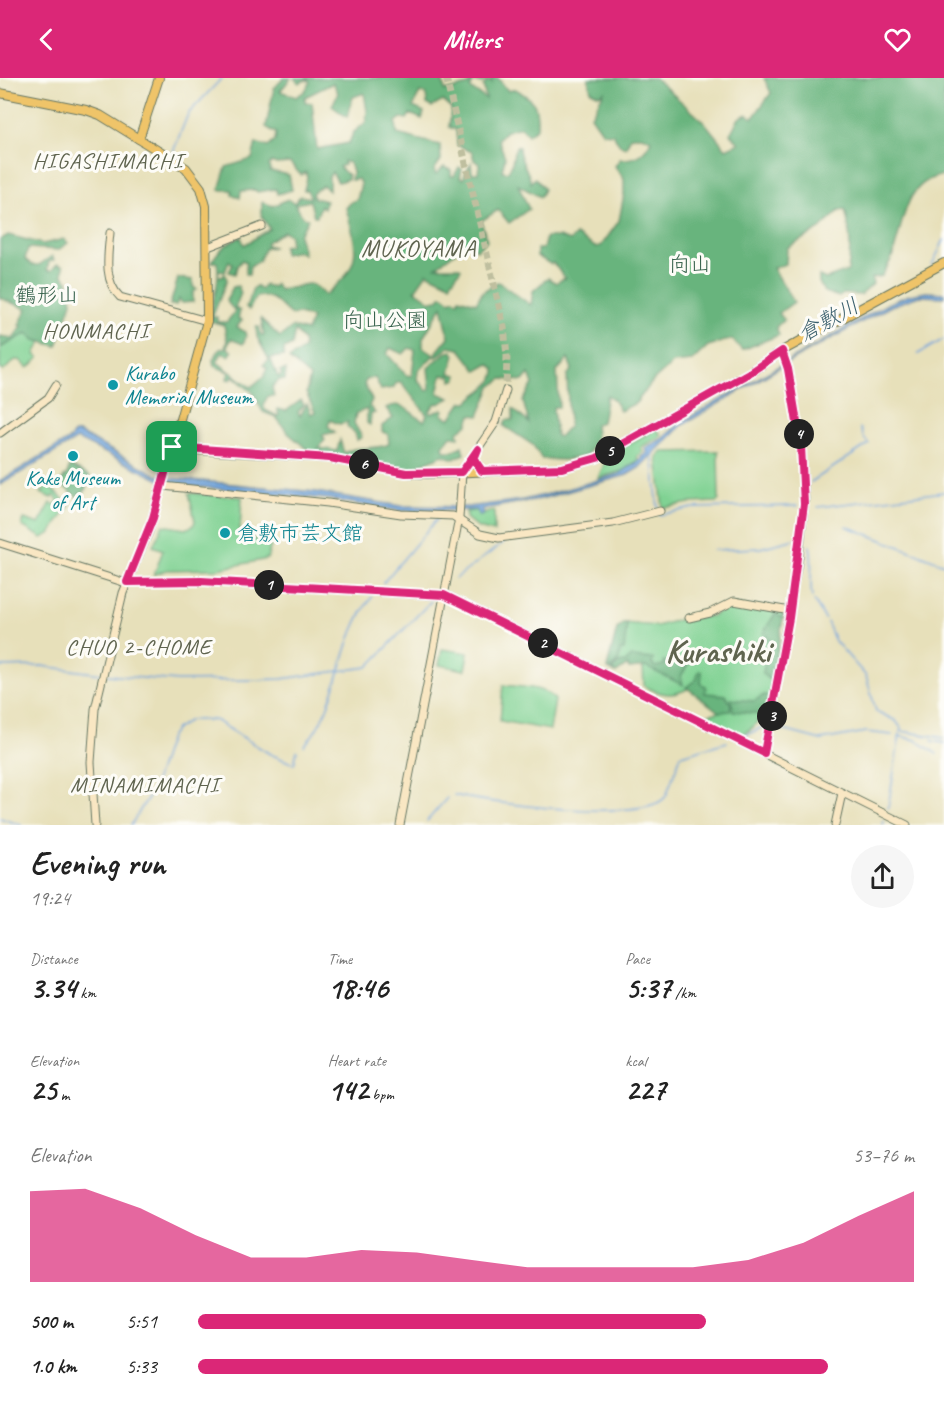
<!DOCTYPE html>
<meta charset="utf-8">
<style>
:root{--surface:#fff;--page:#f6f6f6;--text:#222;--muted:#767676;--accent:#db2777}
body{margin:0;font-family:Caveat,"Klee One",sans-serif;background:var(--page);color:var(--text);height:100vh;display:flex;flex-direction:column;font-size:22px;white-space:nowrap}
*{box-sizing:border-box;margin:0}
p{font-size:20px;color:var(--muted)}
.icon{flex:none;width:33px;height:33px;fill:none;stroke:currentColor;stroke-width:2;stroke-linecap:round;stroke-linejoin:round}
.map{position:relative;height:747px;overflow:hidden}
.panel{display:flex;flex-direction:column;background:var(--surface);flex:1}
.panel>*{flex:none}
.pin{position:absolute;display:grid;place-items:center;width:51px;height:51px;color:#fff;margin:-26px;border-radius:12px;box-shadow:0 3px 9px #0006}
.km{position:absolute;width:30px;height:30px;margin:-15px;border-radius:50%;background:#222;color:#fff;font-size:16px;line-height:30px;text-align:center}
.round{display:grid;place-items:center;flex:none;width:63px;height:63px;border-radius:32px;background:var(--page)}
.head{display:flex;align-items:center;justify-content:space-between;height:102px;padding:0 30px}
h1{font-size:33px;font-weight:700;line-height:45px}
.stats{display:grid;grid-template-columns:repeat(3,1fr);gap:9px;height:102px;padding:6px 30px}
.stats div{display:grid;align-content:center}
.stats b{font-size:30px;font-weight:700}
.stats small{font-size:16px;font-weight:400}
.stats p{font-size:16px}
.chart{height:168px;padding:12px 30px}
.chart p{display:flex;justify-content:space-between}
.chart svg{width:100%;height:108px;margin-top:6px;fill:var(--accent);opacity:.7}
ul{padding:0 30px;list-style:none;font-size:20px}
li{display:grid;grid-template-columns:96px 72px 1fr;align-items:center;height:45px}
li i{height:15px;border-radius:8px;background:var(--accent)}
header{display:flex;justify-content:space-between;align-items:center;height:78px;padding:0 30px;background:var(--accent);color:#fff;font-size:27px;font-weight:700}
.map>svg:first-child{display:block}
.green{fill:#80d293;stroke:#508864;stroke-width:1.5}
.forest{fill:#68b47d;stroke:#447858;stroke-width:1.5;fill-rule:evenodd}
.water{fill:#6ea2db;stroke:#467088;stroke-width:1.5}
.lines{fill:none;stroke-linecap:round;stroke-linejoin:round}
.stream{stroke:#6ea2db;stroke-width:1.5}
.secondary-tunnel{stroke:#bfbf9f;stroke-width:7;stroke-dasharray:7 3.5;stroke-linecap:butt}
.secondary-casing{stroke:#657663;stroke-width:9}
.primary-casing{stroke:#657663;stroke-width:10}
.secondary{stroke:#f9e7c3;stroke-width:7}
.primary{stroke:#efc469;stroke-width:8}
.route-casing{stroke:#fff;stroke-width:12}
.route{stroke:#db2777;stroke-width:8}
.culture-dot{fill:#0f9aa8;stroke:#fdfcf7;stroke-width:2}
.labels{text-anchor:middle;stroke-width:6;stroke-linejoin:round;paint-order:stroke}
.park-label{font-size:21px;fill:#37624c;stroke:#fdfcf7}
.culture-label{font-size:21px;fill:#0d838f;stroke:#fdfcf7;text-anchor:start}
.neighbourhood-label{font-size:22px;letter-spacing:1.5px;fill:#5f644f;stroke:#fdfcf7}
.water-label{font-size:22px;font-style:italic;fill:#3b606e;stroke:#fdfcf7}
.quarter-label{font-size:24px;letter-spacing:1.5px;fill:#5f644f;stroke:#fdfcf7}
.town-label{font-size:33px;font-weight:bold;fill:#5f644f;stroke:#fdfcf7}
</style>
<header><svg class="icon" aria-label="back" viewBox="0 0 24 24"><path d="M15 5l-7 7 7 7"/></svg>Milers<svg class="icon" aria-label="heart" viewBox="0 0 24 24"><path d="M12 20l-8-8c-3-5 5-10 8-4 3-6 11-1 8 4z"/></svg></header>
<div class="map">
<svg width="944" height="747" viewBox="0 0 944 747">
<rect width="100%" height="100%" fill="#fdfcf7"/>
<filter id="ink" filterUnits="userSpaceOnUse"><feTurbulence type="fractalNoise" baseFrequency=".0167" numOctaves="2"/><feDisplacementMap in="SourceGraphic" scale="12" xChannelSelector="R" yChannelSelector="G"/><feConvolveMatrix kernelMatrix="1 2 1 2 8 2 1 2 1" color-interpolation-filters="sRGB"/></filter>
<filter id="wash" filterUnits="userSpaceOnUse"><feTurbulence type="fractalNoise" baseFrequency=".008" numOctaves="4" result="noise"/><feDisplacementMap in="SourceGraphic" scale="24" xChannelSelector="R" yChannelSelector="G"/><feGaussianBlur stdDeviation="1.35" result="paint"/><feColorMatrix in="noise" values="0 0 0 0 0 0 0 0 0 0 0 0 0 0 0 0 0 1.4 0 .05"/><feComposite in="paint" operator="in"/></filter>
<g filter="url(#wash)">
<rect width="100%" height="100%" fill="#e7e0ba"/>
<g class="green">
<polygon points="27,255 41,265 35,276 39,280 28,290 20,282 15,282 3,293 0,290 0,270"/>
<polygon points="657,350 661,358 641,369 643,374 637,378 638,382 622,393 598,400 608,377"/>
<polygon points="718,373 719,422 717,424 689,425 663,430 657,379 661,374"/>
<polygon points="47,407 70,427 50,456 42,460 22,448 24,441 39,446 51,425 54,427 59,423 54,417 51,420 41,415"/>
<polygon points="189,415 242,419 240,451 244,457 271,467 267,481 218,491 166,492 154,497 163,472 153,468 163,447 185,451 193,448 195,443"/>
<polygon points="478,432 479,438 494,432 494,454 478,450 466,440 466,434"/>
<path d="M733 527 784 534 767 633 761 635C757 647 752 652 740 657L703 638 719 634 689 610C672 620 659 616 644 608L643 589 629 591 627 587 616 595 607 590 617 551 624 545 657 548 685 540 712 538Z"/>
<polygon points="442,571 468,575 465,592 439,587"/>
<path d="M503 607C518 609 546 608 555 622L550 652 500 643Z"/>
</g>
<g class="forest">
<path d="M284 0H291L280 13 296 19 305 13 310 4 308 1 299 5 294 0H442L445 13 468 7 474 0H489L480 6 474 3 470 10 486 21 483 8 488 3 492 5 491 0H498L508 13 516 11C535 24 538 26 537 50L528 57 521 49 506 53 498 61 505 79 502 93 507 94C515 87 511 76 517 68L519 69C518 81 529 92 531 105L535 100 544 111 540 119 518 107 529 131 509 145 498 132 481 143 487 162 477 172 467 165 436 189H459L461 191 450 206 427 195 415 212 431 223 438 222 442 217 450 223 454 221 458 224 459 220 476 225 482 214 498 204 531 227 533 213 548 200 556 205 565 200 553 185 550 186 537 178V171H543L546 159H559L570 163 576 157 595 169 601 168 619 143 624 116V101L615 88 620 81C635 82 645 76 651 62L642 58H631L626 69 620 67 613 56 603 55 591 38 604 14 599 17 591 13 588 0H655L706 46 726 71 739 65 730 56 739 40 747 36 753 40 771 15 764 0H944V97C905 103 904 142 894 173 892 182 886 190 882 198L872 200 873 206 861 217 843 216 839 219 824 214 819 204V198L826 201 848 193C851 172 851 153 845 132L839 133 820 151 787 170 786 186 773 190 794 224 779 235 784 242 776 249 779 257 742 272 732 261 708 268 692 283 673 285 653 303 636 325 620 333 613 321 607 317 602 344 595 347 596 358 587 378 564 382 542 381 533 367 504 348 506 342H513V331L529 345 523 323 533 306 529 296 523 303 502 301 491 309 479 338 471 337 468 346 458 354 459 359 451 358 443 368 444 373H453L462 368 464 376 454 381 443 377 403 394 355 381 309 373 288 355 276 339 263 334 253 315 233 298 231 302 227 301 229 294 214 288 213 282 220 271 225 270 227 262 224 247 210 243C211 222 221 208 217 184H212C218 171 228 165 241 159L244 167 270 151 262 139V124L273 128 288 121 294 125 300 118 311 120 307 112H304L307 100 306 94 301 97 290 85 276 86 272 84 269 87 270 93 289 97 292 112 277 116 276 111 257 114 256 112 241 113 240 120 232 117V112H219L226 89 252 81 256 65 268 69 275 63 276 55 266 49 274 10ZM333 5 338 15 332 28 347 39 353 19 364 15 367 33 366 44 353 55 349 65 317 71 312 25 305 24V19ZM420 14 426 16 427 26 432 29 443 23 451 30 449 49 456 52 457 67 472 74 474 82 479 86 478 95H472L471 85 463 101 460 99 462 91 459 89 454 98H451V92L444 89 436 96 434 92 441 82 440 67 397 56 396 44 401 40 407 41 410 36 422 41 424 34 413 29ZM343 83 349 85 352 94 351 102 358 101 361 106 357 122 351 124 346 130C358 173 363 187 325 217 313 204 311 204 295 209 290 211 286 209 280 212L275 206 273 209 264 207 261 211 257 208 253 210 246 229 249 232 256 219C274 215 279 228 291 237L299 236 312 240 307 253 292 249 280 259 261 241 264 257H261L259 249H256L257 259 269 282 263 287 267 290 264 298 251 309 217 284 222 275 229 278 232 274 227 269 231 261 243 266 246 259 245 254 237 249 242 242 238 240 240 233 235 230 241 215 238 208 233 209 226 223 235 233 227 244H217V239L212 240 227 202 225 196 222 199 218 198 219 193 225 194 229 183 233 186 229 194 235 196 237 188 242 182 246 184V196L249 197 250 188 259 183 265 170 274 169 266 167 267 164 284 153 290 158V167L283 168 284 176 297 173 304 176 299 157 308 141 302 138 295 126 310 123 314 138H317L321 127 324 130 326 123 314 120 312 115 323 107 329 113V99L332 94 338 104 348 101V97L339 89 344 87ZM442 228 449 259 436 275V279L449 269 460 271 477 293 489 286 495 291C495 309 479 312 468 324H462L450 341 442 337 444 332 442 331 431 336 429 334 436 325 439 326 450 320 438 315 442 297 451 298 452 303 457 301V297L450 295 455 277 452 273 445 275 428 290 430 310 427 313 417 301 418 293 434 277 423 269V260ZM295 253 303 262 304 270 289 281 310 299 306 315 315 334 311 336 307 326 300 338 298 334 304 327 301 322 286 333 277 331 279 337 277 338 265 332 263 327 268 318H274L272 309 279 302H285L286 292 280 293 282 297 278 299 270 280 284 278V271L292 267ZM390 270 403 276 409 270 415 272 412 298 406 297 387 276ZM568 281 572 291 567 298 569 348 559 359 556 358 553 329H559L557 293ZM375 300 381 312 393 310 397 304H401L427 337 424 343C409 336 404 321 386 330L393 340 382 348V354L388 356 389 366C375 373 356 366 344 375L340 362 337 373 318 370 325 361 322 357 335 354 328 348 330 342 339 346 348 344 347 348 355 355 357 362 362 359 354 345 356 335 367 331V345L370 347 371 336 375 335 369 328 372 322 364 306 367 301Z"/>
<polygon points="8,157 43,166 64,161 68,165 58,172 28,170 25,181 32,187 39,187 52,178 54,182 49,183 47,192 51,193 57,186 63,188 63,198 68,203 72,224 57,268 35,262 27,255 0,270 0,258 13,260 22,248 19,247 27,231 0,220 0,162"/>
<polygon points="178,200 193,202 193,209 197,211 193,215 193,224 182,225 179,221 176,227 170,227"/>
<polygon points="70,388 90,398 83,417 80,415 77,419 59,405 67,396"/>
<polygon points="775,536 783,540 773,602 768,601 763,595 769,560 763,555"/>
<polygon points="624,545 627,545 624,572 620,572 619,582 610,592 607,590 617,551"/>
<polygon points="631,579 653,581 652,586 656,589 664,587 663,583 689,585 681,598 683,607 646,589 629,591 628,587 616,595 612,593 618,585 626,584"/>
<polygon points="699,593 702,594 701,606 706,608 705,615 725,617 731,626 730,633 719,634 686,609 696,602"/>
<polygon points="764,617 770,618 767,633 761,636 733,633 731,621 754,623"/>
</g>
<polygon class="water" points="926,214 944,215 944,219 919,218 891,228 794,281 681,348 639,390 627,397 541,421 482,431 483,437 479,438 477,432 401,433 328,421 168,406 77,361 0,407 0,403 70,361 74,355 79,355 157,397 170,400 316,414 401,428 468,429 523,422 553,415 619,396 642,381 641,379 647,375 645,370 662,361 681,344 889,225 909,217"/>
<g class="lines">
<g class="stream">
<polyline points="173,74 188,36 222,0"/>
<polyline points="932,187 944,162"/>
<polyline points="918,276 944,261"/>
<polyline points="860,350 863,358"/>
<polyline points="652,375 658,430"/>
<polyline points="811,404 869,366 864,360"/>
<polyline points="818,429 944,414"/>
<polyline points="659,437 693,430 797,428"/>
<polyline points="846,448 944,486"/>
<path d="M810 468C814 486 809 502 812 519"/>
<polyline points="713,472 760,470 795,461"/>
<polyline points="455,501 507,462"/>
<polyline points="383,505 437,441"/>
<polyline points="814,523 825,541"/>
<polyline points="827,544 835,563 866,598 876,633 896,643 901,650 888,730"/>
<polyline points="0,589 42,588 101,596"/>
<polyline points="108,597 178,603 252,602 281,601 368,589 431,523"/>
<polyline points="779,651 821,662 866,654 892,657"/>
<polyline points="901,653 944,660"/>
<polyline points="744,658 763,649"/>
<polyline points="899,658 916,662 937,676"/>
<polyline points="932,663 944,665"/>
<path d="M304 668C342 626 337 563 372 519"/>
<path d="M454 717C486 725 649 746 666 718L681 677 727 664"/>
<polyline points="0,740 21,747"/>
<polyline points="427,743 447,720"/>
<polyline points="131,747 152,713 170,659 176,651 190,642 215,642 270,676 294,686 297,673"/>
<polyline points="883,747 884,743"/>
</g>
</g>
</g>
<g filter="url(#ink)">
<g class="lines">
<polyline class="secondary-tunnel" points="446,0 504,249 507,278 506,312"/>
<defs>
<g id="secondary">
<path d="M110 155C108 176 103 203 120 219L207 243"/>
<polyline points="208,169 262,148"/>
<polyline points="0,355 48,320 56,307"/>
<polyline points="163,408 328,425 401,436 453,438 480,456 499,460 613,445 660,433"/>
<polyline points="0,465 123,504 201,503 448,518 907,747"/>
<polyline points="689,540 710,535 734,523 790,533"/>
<polyline points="764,675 799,478 805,421 801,368 788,290 782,273"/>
<polyline points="95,747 91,684 95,631 123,515 149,453 172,369"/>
<polyline points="400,747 459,440 462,394 496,344 506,312"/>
<polyline points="835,747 842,715"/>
</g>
<g id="primary">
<polyline points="0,15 86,32 100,37 186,90 201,110 206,128 207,243 174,363 172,369 178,371 330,380 407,395 427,396 562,390 597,380 749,295 782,273 944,185"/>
<polyline points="139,61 159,0"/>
</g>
</defs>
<use href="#secondary" class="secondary-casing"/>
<use href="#primary" class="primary-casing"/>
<use href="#secondary" class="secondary"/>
<use href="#primary" class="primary"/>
</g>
</g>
<g class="lines" filter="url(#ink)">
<defs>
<polygon id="route" points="782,273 788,291 801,368 804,426 789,540 764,675 444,517 201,503 127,504 153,440 172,369 330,380 406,395 462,394 478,371 474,381 482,393 562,390 597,380 749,295"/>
</defs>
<use href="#route" class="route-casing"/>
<use href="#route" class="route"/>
</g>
<g class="culture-dot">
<circle cx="113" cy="307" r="6"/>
<circle cx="73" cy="378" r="6"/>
<circle cx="225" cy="455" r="6"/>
</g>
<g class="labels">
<g class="park-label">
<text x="690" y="193">向山</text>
<text x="47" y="224">鶴形山</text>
<text x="385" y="249">向山公園</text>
</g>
<g class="culture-label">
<text x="125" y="302">Kurabo<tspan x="125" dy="24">Memorial Museum</tspan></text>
<text x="73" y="407" text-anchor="middle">Kake Museum<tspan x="73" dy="24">of Art</tspan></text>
<text x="237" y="462">倉敷市芸文館</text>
</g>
<g class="neighbourhood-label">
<text x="108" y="90">HIGASHIMACHI</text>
<text x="96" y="260">HONMACHI</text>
<text x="139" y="576">CHUO 2-CHOME</text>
<text x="145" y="714">MINAMIMACHI</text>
</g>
<g class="water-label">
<text transform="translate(828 241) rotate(-29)" y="8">倉敷川</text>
</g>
<g class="quarter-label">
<text x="419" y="178">MUKOYAMA</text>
</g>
<g class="town-label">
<text x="718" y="584">Kurashiki</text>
</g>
</g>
</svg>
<div class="pin" style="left:172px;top:369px;background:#1e9e55"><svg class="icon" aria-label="arrive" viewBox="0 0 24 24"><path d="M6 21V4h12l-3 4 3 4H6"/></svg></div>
<b class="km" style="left:269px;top:507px">1</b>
<b class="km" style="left:543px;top:565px">2</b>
<b class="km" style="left:772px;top:638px">3</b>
<b class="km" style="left:799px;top:356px">4</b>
<b class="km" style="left:610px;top:373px">5</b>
<b class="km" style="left:364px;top:386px">6</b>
</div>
<section class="panel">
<div class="head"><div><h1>Evening run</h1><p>19:24</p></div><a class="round"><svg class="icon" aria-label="share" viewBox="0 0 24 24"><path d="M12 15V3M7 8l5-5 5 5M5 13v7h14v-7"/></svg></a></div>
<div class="stats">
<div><p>Distance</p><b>3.34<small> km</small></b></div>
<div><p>Time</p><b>18:46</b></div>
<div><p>Pace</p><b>5:37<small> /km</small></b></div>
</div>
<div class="stats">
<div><p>Elevation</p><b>25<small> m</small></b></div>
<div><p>Heart rate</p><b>142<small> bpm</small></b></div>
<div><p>kcal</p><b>227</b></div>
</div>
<div class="chart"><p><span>Elevation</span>53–76 m</p>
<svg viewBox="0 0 160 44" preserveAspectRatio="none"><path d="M0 44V7L10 6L20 14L30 25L40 34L50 34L60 31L70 32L80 35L90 38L100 38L110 38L120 38L130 35L140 28L150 17L160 7V44z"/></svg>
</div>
<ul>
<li><b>500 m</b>5:51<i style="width:71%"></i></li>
<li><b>1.0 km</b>5:33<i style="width:88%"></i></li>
</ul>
</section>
